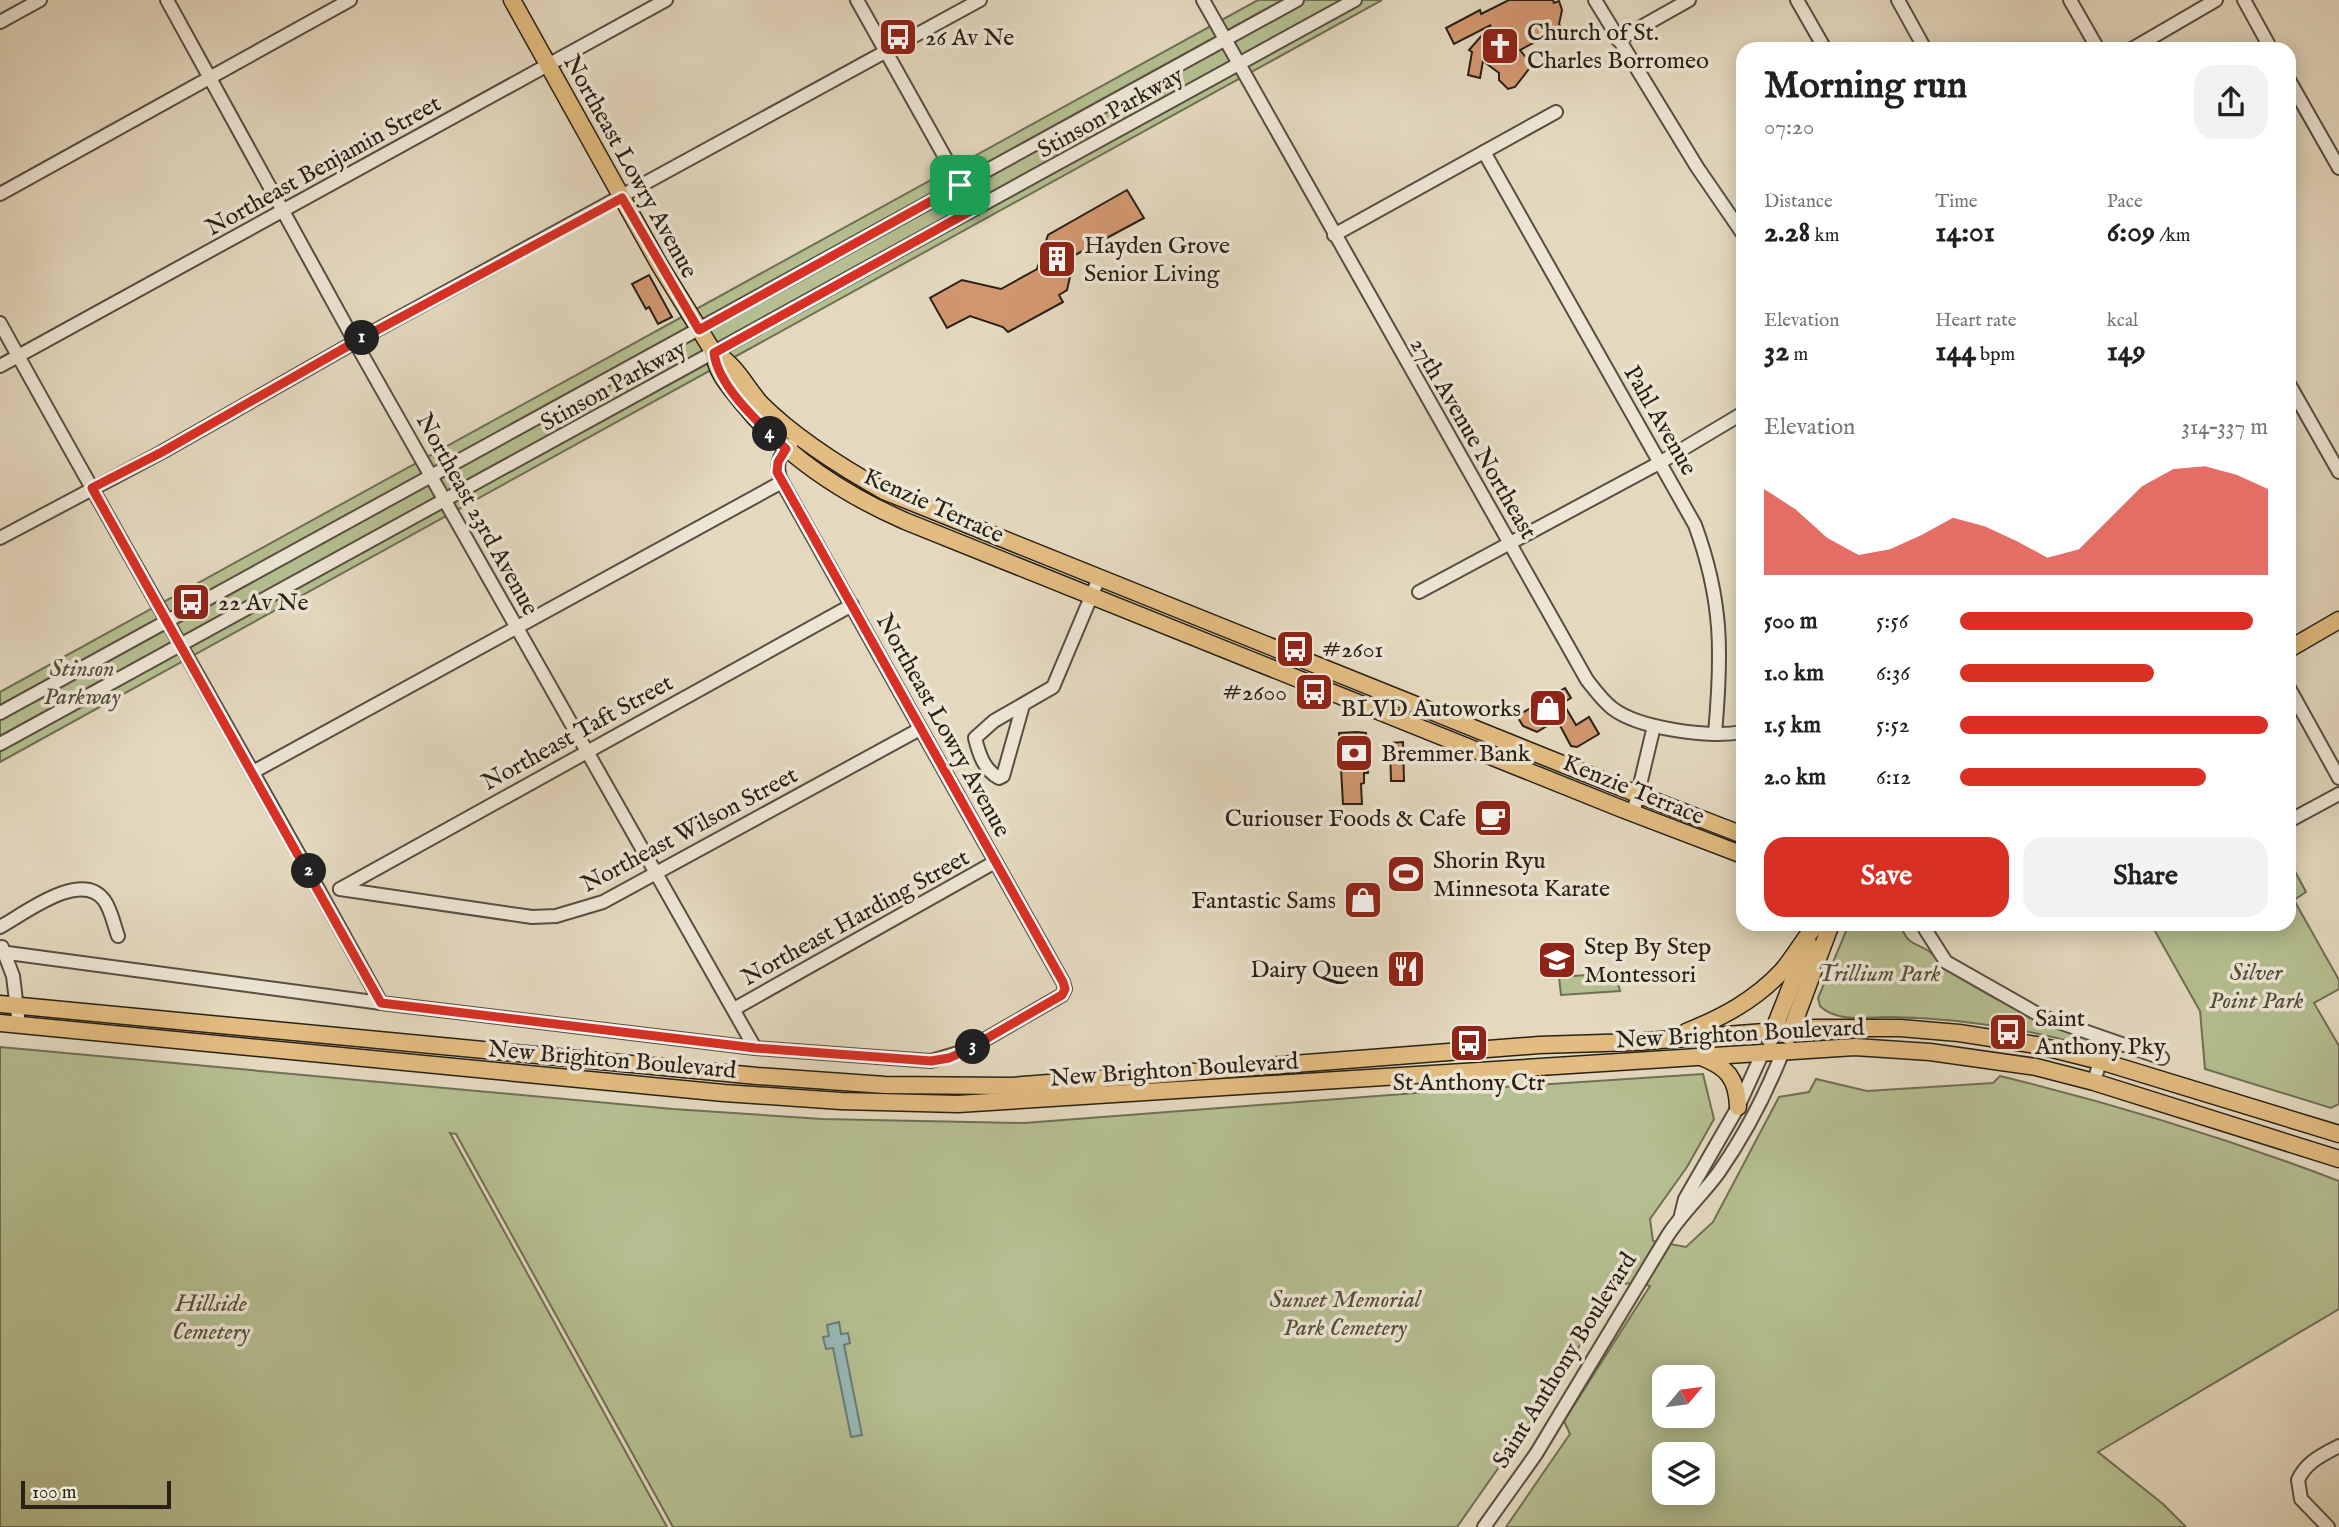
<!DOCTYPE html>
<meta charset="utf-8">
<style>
:root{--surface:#fff;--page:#f2f2f2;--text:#222;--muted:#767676;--accent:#d93025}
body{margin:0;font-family:"IM FELL English",serif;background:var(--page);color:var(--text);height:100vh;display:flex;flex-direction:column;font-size:26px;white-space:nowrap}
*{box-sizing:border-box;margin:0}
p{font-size:23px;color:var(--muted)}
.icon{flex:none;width:38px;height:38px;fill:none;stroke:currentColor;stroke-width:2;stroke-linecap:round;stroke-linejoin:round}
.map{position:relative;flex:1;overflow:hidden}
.drawer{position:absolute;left:1736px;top:42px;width:560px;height:889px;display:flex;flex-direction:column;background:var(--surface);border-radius:21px;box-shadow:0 4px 18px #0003}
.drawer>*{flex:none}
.needle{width:46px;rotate:61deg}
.buttons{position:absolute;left:1652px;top:1365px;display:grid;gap:14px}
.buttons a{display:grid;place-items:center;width:63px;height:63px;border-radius:14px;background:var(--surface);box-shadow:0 4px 18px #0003;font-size:35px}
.scale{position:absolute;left:21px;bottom:18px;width:150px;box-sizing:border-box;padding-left:7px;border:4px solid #292016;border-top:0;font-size:19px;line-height:24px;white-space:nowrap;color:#292016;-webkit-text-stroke:5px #ede6d5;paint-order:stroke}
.pin{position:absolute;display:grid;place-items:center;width:60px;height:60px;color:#fff;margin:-30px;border-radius:14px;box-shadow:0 4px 10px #0006}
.km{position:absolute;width:35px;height:35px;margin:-18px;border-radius:50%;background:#222;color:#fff;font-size:19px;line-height:35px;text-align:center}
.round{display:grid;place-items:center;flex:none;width:74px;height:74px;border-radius:21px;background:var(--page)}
.head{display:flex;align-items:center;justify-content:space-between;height:119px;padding:0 28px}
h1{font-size:38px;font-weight:700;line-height:52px}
.figures{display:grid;grid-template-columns:repeat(3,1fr);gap:10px;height:119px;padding:7px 28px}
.figures div{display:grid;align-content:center}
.figures b{font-size:30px;font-weight:700}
.figures small{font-size:19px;font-weight:400}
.figures p{font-size:19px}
.chart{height:196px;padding:14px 28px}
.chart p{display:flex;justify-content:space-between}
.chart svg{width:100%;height:126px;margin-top:7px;fill:var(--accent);opacity:.7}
.action{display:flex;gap:14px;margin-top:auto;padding:14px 28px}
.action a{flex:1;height:80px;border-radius:21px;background:var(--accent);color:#fff;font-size:28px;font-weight:700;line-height:80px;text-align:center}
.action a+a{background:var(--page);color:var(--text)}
ul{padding:0 28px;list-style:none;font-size:23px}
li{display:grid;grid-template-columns:112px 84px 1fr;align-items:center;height:52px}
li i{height:18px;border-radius:9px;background:var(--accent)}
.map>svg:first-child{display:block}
.green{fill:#b5bf91;stroke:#6f7054;stroke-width:2;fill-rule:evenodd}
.water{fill:#97b9b8;stroke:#6b7c77;stroke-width:2}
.building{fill:#d29771;stroke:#292016;stroke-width:2}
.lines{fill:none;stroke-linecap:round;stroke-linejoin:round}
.minor-casing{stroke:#584e40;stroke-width:16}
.major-casing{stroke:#292016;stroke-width:19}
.minor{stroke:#ede6d5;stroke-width:12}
.major{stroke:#e2bc80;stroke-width:16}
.route-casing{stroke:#fff;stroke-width:14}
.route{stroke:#d93025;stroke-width:9}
.labels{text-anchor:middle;stroke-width:7;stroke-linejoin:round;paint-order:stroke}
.poi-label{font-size:24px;fill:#292016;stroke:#ede6d5;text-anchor:start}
.street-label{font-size:24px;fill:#292016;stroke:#ede6d5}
.park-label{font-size:24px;font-style:italic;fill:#53503b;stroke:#ede6d5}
</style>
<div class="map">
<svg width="2339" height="1527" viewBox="0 0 2339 1527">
<rect width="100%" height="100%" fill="#e4d9bf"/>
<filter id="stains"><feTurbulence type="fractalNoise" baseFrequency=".00286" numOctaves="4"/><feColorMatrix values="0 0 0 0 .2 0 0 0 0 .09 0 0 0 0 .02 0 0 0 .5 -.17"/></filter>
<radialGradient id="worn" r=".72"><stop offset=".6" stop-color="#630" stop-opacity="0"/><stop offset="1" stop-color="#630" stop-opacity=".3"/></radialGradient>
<g class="green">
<polygon points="1258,0 1382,0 0,762 0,692"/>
<polygon points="2289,860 2306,892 2294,900 2339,980 2339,989 2314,1003 2339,1046 2339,1104 2331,1108 2205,1069 2200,1011 2151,924 2289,924"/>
<path d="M1849 924H1905L1903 931C1909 945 1916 943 1927 950 1936 956 1942 966 1951 972 1994 1000 2041 1023 2089 1040L2091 1044 2088 1046C2024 1028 1958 1018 1891 1017 1868 1017 1837 1023 1820 1006L1818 998Z"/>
<polygon points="1616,973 1620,991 1561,995 1559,977"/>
<path d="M0 1047 673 1109 822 1119 1024 1123 1442 1091 1703 1074 1714 1119 1687 1167 1650 1219 1653 1241 1686 1247 1713 1222 1779 1097 1809 1092 1816 1079 1867 1091 1993 1083 2000 1076C2115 1104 2229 1139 2339 1181V1309L2098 1452 2163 1504 2186 1527H1506L1570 1434 1564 1421 1650 1286 1641 1283 1619 1284 1534 1417 1457 1527H673L456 1134 450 1133 667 1527H0ZM1664 1377H1703V1416H1664ZM1664 1454H1703V1493H1664Z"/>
</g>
<polygon class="water" points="839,1322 841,1334 848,1333 850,1343 844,1345 862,1435 851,1437 833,1348 826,1349 823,1337 829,1336 827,1325"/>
<g class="building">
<polygon points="1509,0 1553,0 1554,3 1559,1 1562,10 1559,24 1561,28 1520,50 1532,65 1515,87 1508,89 1499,80 1499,73 1483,61 1480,78 1468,75 1472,52 1469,50 1491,25 1454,44 1446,28 1480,10 1481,14"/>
<polygon points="1127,190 1144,218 1075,255 1067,290 1059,295 1063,302 1008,332 1003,327 970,316 947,328 930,298 962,280 1001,289 1037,269 1048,235"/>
<polygon points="649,275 672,317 658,324 649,307 646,309 632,284"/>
<polygon points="1565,688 1571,698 1563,703 1576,725 1589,717 1599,734 1577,747 1571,746 1557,720 1537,732 1523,726 1517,716"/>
<polygon points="1357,732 1366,733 1368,773 1364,773 1364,783 1361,784 1362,804 1343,804 1339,733"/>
<polygon points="1403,742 1404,781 1391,781 1390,743"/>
<polygon points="1412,956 1413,981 1399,981 1398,957"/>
</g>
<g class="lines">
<defs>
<g id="minor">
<polyline points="167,0 355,342 755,1048"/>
<polyline points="857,0 974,209"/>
<path d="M1203 0 1587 680C1595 690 1602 700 1612 708 1639 729 1710 738 1743 732"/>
<polyline points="1595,0 1697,167 1743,234"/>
<polyline points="1797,0 1825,49"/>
<polyline points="1898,0 1925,49"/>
<polyline points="2070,0 2098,49"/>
<polyline points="2244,0 2271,49"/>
<polyline points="0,22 40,0"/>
<polyline points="1618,40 1689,0"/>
<polyline points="2132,49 2216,0"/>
<polyline points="2289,80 2339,168"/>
<path d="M1484 152 1695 525C1723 601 1722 654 1715 734"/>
<polyline points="0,194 350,0"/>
<polyline points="1334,235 1556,112"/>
<path d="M0 323C125 551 257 775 381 1003"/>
<polyline points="0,366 666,0"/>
<polyline points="2289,384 2339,472"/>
<polyline points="0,538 162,452 362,338 980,0"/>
<polyline points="1419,592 1661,462 1743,413"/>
<polyline points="2289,688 2339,778"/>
<path d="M1023 705 1003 776 999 778C984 770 979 754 975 738L994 721 1053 687 1099 578"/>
<polyline points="0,713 1297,0"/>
<polyline points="0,744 1355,0"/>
<path d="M253 772 782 482C775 468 778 454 791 445"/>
<polyline points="1633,814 1654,726"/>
<polyline points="2289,821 2339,794"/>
<polyline points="340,889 532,917 556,916 603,902 920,729"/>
<polyline points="340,889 852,605"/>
<path d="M0 927C24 914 81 869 104 900 111 909 114 925 118 936"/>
<polyline points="1925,929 1946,962 2041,1016 2162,1058"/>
<polyline points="2,947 13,976 19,1025"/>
<polyline points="0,952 381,1003 755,1048 931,1061 965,1051 1062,995 1065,989 1063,982 782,482"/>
<polyline points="734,1009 995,862"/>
<polyline points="2094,1082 2100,1061 2100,1038"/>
<polyline points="1681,1215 1685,1199 1738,1107 1763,1052"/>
<path d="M1484 1527 1536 1454 1668 1235C1683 1212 1703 1194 1719 1172 1744 1136 1767 1092 1783 1051"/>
<path d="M2328 1527 2301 1499 2298 1480C2306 1462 2322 1455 2339 1446"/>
</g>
<g id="major">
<path d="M512 0 659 264 714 353C716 372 728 385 740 400 783 454 841 493 905 521L1622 809 1743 855"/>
<path d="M714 353C736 364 745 386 761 404 796 439 841 467 884 491L1637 794 1743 835"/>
<polyline points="2289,649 2339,620"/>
<polyline points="0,1004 757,1076 885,1085 1011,1086 1539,1045 1635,1042 1814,1028 1900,1028 1959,1033 2036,1045 2100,1061 2339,1134"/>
<polyline points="0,1023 724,1093 841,1101 958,1104 1855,1047 1930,1052 2036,1067 2094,1082 2339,1159"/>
<path d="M1686 1032C1723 1017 1755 1000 1782 971 1793 958 1803 941 1814 927"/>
<polyline points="1789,1036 1831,924"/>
<polyline points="1770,1039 1808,943"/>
<path d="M1701 1057C1727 1067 1737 1078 1738 1107"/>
</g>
</defs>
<use href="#minor" class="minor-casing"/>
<use href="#major" class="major-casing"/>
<use href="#minor" class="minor"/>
<use href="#major" class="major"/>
</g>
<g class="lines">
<defs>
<path id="route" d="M960 185 974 209 714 353C718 387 762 426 786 449L778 462 777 472 1063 982 1065 989 1062 995 965 1051 949 1058 931 1061 755 1048 381 1003 92 488 162 452 355 342 622 198 699 330Z"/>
</defs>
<use href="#route" class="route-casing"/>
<use href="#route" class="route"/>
</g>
<defs>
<symbol id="bus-square" viewBox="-11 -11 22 22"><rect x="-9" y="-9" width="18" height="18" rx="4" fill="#8f2418" stroke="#ede6d5"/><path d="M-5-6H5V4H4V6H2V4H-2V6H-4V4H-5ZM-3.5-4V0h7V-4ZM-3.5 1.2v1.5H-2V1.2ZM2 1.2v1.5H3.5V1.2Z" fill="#fff"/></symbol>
<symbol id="church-square" viewBox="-11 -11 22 22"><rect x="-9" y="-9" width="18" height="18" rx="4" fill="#8f2418" stroke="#ede6d5"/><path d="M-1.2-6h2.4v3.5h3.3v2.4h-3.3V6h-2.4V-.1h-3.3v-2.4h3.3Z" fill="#fff"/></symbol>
<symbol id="building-square" viewBox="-11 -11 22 22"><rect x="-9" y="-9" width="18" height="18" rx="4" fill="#8f2418" stroke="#ede6d5"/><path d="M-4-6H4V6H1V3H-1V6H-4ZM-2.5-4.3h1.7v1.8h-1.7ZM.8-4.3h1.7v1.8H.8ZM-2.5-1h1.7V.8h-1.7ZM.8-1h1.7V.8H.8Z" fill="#fff"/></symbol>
<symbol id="shop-square" viewBox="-11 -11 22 22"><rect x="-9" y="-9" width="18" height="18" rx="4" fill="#8f2418" stroke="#ede6d5"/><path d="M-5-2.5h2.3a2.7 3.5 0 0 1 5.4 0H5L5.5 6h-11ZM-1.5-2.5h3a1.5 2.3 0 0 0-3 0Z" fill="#fff"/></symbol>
<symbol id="bank-square" viewBox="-11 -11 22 22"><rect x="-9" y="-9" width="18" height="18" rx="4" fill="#8f2418" stroke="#ede6d5"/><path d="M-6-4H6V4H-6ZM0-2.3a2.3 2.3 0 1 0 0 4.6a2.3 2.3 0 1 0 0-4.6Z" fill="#fff"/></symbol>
<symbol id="cafe-square" viewBox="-11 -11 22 22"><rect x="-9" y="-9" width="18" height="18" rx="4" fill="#8f2418" stroke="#ede6d5"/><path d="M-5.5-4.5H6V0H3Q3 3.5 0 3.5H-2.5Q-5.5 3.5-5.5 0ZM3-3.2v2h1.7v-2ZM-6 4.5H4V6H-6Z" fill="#fff"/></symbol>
<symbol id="stadium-square" viewBox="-11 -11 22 22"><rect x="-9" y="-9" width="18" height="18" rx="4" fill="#8f2418" stroke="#ede6d5"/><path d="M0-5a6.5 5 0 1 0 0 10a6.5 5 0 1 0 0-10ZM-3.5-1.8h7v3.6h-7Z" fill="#fff"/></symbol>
<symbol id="school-square" viewBox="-11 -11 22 22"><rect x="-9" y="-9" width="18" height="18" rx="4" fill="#8f2418" stroke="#ede6d5"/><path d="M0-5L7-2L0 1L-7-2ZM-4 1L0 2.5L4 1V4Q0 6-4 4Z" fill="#fff"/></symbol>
<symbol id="restaurant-square" viewBox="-11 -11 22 22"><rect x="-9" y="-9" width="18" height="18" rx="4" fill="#8f2418" stroke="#ede6d5"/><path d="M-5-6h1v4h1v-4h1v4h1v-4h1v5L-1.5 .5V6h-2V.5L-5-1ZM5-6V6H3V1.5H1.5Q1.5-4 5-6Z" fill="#fff"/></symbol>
</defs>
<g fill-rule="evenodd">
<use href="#bus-square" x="876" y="15" width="44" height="44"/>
<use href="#church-square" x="1478" y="24" width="44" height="44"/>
<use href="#building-square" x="1035" y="237" width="44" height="44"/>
<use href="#bus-square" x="169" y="580" width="44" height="44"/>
<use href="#bus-square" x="1273" y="627" width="44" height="44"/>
<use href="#bus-square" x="1292" y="670" width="44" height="44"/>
<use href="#shop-square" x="1526" y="686" width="44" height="44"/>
<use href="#bank-square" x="1332" y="731" width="44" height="44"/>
<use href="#cafe-square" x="1471" y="796" width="44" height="44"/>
<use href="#stadium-square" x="1384" y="852" width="44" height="44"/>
<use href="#shop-square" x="1341" y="878" width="44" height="44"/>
<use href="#school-square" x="1535" y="938" width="44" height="44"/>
<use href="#restaurant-square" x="1384" y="947" width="44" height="44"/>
<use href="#bus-square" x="1986" y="1010" width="44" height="44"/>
<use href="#bus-square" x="1447" y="1021" width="44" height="44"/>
</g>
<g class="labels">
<g class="poi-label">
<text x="1527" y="40">Church of St.<tspan x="1527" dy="28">Charles Borromeo</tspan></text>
<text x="925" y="45">26 Av Ne</text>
<text x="1084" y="253">Hayden Grove<tspan x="1084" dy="28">Senior Living</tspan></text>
<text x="218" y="610">22 Av Ne</text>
<text x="1322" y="657">#2601</text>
<text x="1287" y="700" text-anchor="end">#2600</text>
<text x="1521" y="716" text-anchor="end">BLVD Autoworks</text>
<text x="1381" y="761">Bremmer Bank</text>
<text x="1466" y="826" text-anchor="end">Curiouser Foods &amp; Cafe</text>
<text x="1433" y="868">Shorin Ryu<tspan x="1433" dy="28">Minnesota Karate</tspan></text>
<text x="1336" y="908" text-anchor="end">Fantastic Sams</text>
<text x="1584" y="954">Step By Step<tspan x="1584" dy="28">Montessori</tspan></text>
<text x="1379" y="977" text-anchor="end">Dairy Queen</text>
<text x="2035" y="1026">Saint<tspan x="2035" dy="28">Anthony Pky</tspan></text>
<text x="1469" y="1090" text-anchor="middle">St Anthony Ctr</text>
</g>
<g class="street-label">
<text transform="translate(1110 112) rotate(-29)" y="8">Stinson Parkway</text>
<text transform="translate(323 165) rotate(-29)" y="8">Northeast Benjamin Street</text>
<text transform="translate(631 166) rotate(61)" y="8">Northeast Lowry Avenue</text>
<text transform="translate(613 385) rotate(-29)" y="8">Stinson Parkway</text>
<text transform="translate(1661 420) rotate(60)" y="8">Pahl Avenue</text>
<text transform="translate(1474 438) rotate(60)" y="8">27th Avenue Northeast</text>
<text transform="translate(934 505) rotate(24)" y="8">Kenzie Terrace</text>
<text transform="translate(478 514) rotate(61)" y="8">Northeast 23rd Avenue</text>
<text transform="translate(944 725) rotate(61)" y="8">Northeast Lowry Avenue</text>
<text transform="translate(577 732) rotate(-29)" y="8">Northeast Taft Street</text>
<text transform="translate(1634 789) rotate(22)" y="8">Kenzie Terrace</text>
<text transform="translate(689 829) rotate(-28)" y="8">Northeast Wilson Street</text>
<text transform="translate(855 917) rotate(-29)" y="8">Northeast Harding Street</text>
<text transform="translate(1740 1033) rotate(-3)" y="8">New Brighton Boulevard</text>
<text transform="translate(612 1059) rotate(5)" y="8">New Brighton Boulevard</text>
<text transform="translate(1174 1069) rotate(-4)" y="8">New Brighton Boulevard</text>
<text transform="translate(1564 1360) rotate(-58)" y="8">Saint Anthony Boulevard</text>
</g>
<g class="park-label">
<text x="82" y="676">Stinson<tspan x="82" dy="28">Parkway</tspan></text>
<text x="2256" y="980">Silver<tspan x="2256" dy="28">Point Park</tspan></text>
<text x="1879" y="981">Trillium Park</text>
<text x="1345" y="1307">Sunset Memorial<tspan x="1345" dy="28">Park Cemetery</tspan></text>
<text x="211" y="1311">Hillside<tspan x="211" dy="28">Cemetery</tspan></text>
</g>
</g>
<rect width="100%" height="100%" filter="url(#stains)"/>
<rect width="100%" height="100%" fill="url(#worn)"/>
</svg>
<div class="buttons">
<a><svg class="needle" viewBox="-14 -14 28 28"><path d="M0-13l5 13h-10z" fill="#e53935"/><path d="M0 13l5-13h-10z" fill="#767676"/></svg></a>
<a><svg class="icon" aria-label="layers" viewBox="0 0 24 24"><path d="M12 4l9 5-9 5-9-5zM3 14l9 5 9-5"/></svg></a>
</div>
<div class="scale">100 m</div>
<div class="pin" style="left:960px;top:185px;background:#1e9e55"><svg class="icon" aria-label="arrive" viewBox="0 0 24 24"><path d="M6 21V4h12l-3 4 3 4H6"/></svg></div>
<b class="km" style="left:362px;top:338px">1</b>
<b class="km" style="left:309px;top:871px">2</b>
<b class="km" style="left:973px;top:1047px">3</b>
<b class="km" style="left:770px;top:434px">4</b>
<section class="drawer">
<div class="head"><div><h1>Morning run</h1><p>07:20</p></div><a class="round"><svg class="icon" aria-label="share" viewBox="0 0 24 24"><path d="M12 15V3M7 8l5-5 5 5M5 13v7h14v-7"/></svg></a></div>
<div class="figures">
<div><p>Distance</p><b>2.28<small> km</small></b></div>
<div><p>Time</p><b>14:01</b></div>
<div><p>Pace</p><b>6:09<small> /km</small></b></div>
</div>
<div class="figures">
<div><p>Elevation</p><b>32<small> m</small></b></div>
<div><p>Heart rate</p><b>144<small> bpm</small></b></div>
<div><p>kcal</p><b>149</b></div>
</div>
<div class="chart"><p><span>Elevation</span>314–337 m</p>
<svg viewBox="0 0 160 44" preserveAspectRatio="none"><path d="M0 44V14L10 21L20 31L30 37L40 35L50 30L60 24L70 27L80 32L90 38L100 35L110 24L120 13L130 7L140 6L150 9L160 14V44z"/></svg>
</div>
<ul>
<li><b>500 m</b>5:56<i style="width:95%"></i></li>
<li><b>1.0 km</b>6:36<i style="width:63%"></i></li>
<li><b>1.5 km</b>5:52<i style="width:100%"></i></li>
<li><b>2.0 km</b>6:12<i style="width:80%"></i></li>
</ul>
<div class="action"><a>Save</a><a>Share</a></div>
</section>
</div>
